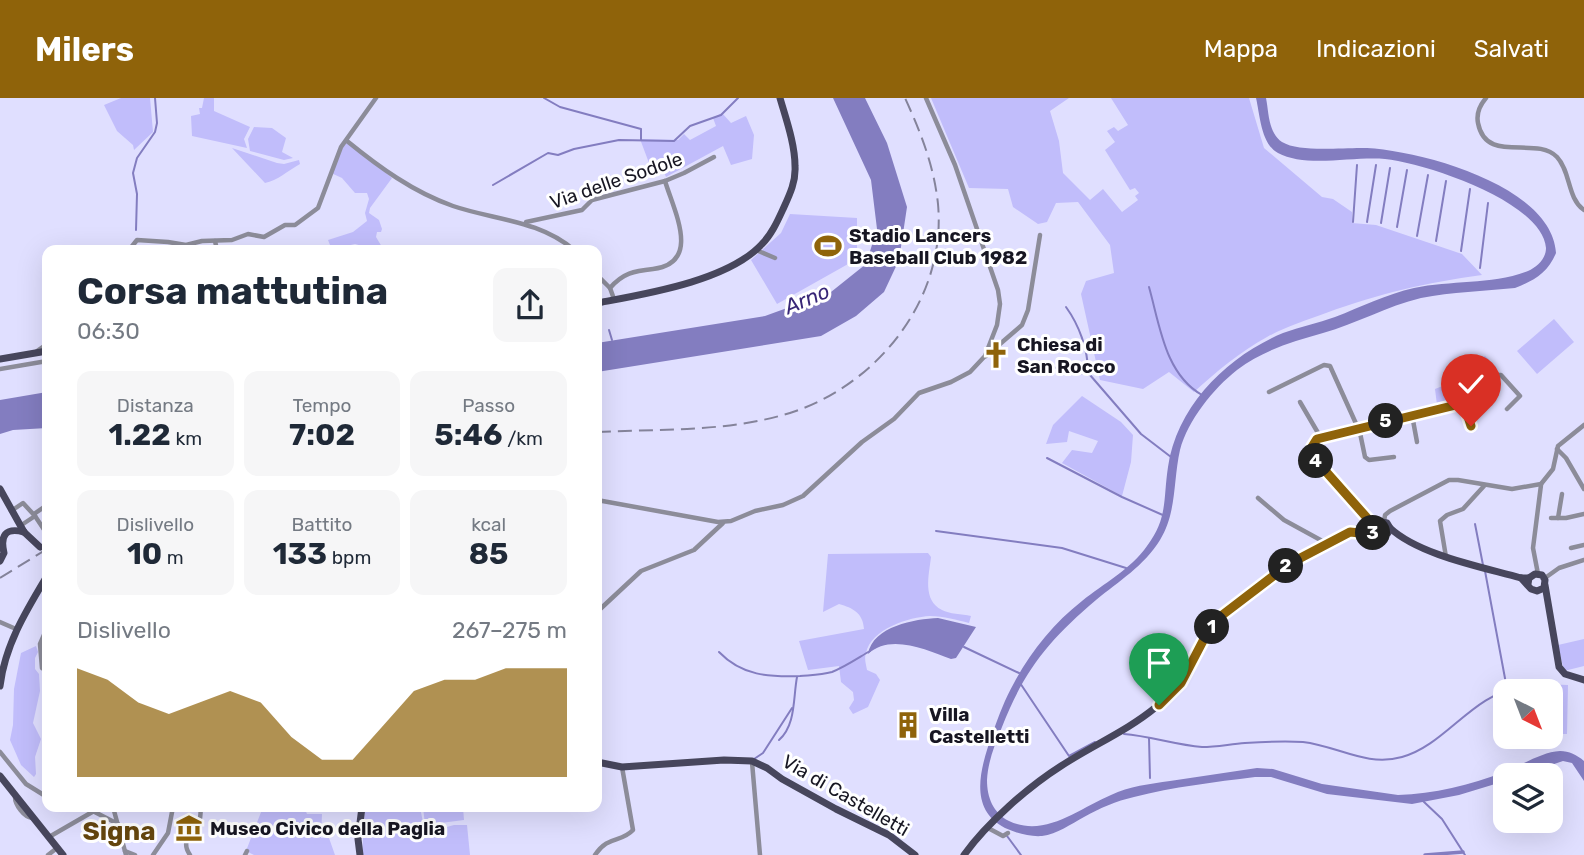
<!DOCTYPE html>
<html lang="it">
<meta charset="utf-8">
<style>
:root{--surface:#fff;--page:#f6f6f7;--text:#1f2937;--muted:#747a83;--accent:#8f630a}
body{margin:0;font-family:Rubik,sans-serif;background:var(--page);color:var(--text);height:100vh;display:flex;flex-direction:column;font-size:26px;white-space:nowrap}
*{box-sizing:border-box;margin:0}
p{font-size:23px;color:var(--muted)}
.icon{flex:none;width:38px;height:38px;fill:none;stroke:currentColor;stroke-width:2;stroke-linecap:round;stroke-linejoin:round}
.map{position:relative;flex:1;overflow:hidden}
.details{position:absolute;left:42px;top:147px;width:560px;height:567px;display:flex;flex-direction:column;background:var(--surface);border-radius:14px;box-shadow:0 7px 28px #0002}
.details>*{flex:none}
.needle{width:46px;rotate:138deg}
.buttons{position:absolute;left:1493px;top:581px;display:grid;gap:14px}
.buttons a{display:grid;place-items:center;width:70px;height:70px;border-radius:14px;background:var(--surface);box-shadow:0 7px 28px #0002;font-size:35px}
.pin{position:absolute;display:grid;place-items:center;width:60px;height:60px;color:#fff;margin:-72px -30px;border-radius:50% 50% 50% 0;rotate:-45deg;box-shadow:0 0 7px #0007}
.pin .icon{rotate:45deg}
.km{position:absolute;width:35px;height:35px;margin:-18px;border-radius:50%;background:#222;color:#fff;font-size:19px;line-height:35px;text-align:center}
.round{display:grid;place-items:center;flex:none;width:74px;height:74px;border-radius:14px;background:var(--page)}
.headline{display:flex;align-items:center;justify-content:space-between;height:119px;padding:0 35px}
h1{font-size:38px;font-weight:700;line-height:52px}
.stats{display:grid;grid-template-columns:repeat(3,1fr);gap:10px;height:119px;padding:7px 35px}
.stats div{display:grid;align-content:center;border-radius:14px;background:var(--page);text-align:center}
.stats b{font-size:30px;font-weight:700}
.stats small{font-size:19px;font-weight:400}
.stats p{font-size:19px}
.chart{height:196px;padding:14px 35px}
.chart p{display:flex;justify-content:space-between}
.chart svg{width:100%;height:126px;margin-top:7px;fill:var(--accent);opacity:.7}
header{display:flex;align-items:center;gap:42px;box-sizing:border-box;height:98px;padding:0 35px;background:var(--accent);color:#fff}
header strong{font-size:33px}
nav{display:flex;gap:38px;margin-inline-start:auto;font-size:24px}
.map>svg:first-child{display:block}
.green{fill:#c1bdfb}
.water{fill:#837dc0}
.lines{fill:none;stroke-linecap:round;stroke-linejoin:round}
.stream{stroke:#837dc0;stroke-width:2}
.canal{stroke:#837dc0;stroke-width:3.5}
.minor{stroke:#8c8c99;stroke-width:4.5}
.major{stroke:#47465c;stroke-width:7}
.rail{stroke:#84839a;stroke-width:2;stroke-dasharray:14 7;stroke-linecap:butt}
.route-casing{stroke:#fff;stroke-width:14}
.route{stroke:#8f630a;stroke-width:9}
.labels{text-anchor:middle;stroke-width:6;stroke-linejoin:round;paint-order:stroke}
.street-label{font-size:19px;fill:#171622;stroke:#fff}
.poi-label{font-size:19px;font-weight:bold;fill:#171622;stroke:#fff;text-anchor:start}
.water-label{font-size:21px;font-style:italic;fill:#382777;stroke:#fff}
.district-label{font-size:26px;font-weight:bold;fill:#64450d;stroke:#fff}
</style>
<header>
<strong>Milers</strong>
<nav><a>Mappa</a><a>Indicazioni</a><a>Salvati</a></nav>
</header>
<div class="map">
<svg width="1584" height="757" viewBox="0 0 1584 757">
<rect width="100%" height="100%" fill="#e0dfff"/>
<g class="green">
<polygon points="121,0 150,0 153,34 134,52 133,47 117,33 104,7"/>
<polygon points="204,0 214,0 214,13 250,29 244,41 247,50 192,38 191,18 200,16 199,10 202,10"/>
<path d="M931 0H1069L1050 13 1059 43 1063 75 1090 102 1103 91 1122 114 1138 102 1135 98 1139 95 1135 90 1130 92 1105 52 1115 44 1107 33 1114 29 1118 33 1128 27 1111 0H1249L1264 50 1322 99 1333 101 1352 114V125L1376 127 1462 156 1482 177C1425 185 1381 195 1326 215 1307 222 1285 229 1267 239 1240 254 1217 273 1194 294L1169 274 1143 291 1100 282 1081 196 1086 183 1114 175 1110 147 1078 104 1056 105 1047 124 1038 126 1013 109 1008 91 969 90Z"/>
<polygon points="722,15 731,25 746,18 754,37 752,61 731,67 723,48 666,79 664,74 652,73 640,41 678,42 684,36 690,42 716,28 713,20"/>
<polygon points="254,29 272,30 286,40 282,54 293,60 284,62 250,53 248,41"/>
<polygon points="347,43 392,80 370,110 369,115 379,122 382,131 381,134 377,134 376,139 382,149 377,152 355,146 342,149 340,152 332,152 328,142 353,134 367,123 365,115 369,101 367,95 355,95 342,80 331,75 337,57"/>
<path d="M232 50 277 65 284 66 299 62 300 66C289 72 277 83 265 85Z"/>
<polygon points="790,116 857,120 857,161 777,206 751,162 781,135"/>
<polygon points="1554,221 1574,244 1537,276 1517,253"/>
<polygon points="1485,258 1492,265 1468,284 1473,291 1460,301 1437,307 1435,291 1450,285"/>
<polygon points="1082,298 1121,324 1133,337 1131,364 1122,398 1062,365 1072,352 1092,355 1098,343 1069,333 1067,344 1046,346 1053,327"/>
<path d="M928 455 931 459C929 477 922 502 942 512 949 516 962 516 971 518L969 525C957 522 944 518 930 518 909 519 871 531 866 555 864 560 866 566 867 572L876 576 880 582 868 609 853 616 849 610 854 602 853 594 841 584 839 568 808 572 799 543 864 531C863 515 853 510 839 506L823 514 828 456Z"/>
<polygon points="1584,541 1584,568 1564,573 1558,547"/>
<polygon points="36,548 38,554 35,560 35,571 39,576 40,593 33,625 41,641 35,659 36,676 34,679 21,667 10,642 13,627 14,591 21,555"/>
<polygon points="1542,586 1568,587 1567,636 1551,636 1550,593 1542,593"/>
<polygon points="263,709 304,709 307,716 322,716 321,740 329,740 335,757 254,757 246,753"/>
<polygon points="365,709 420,709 425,735 454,727 467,727 470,757 362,757"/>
<polygon points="423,709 463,709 464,722 425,727"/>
</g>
<g class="water">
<polygon points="833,0 865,0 887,45 907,109 899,162 884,194 856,218 821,238 597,274 597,245 765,218 831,194 866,166 877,131 871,82"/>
<path d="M1256 0H1266C1269 15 1268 34 1282 44 1300 55 1345 49 1367 50 1422 53 1552 88 1556 155 1548 175 1533 183 1515 190 1484 193 1452 194 1421 200 1387 208 1356 226 1323 235 1292 244 1263 252 1237 272 1213 291 1188 322 1180 352 1173 383 1177 414 1160 442 1144 468 1119 483 1096 502 1050 541 1024 572 1002 629 995 646 988 663 987 682 987 699 993 715 1009 723 1045 740 1078 711 1111 697 1129 688 1150 686 1170 683 1199 679 1228 674 1257 670L1273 671 1322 686 1398 697C1434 696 1470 687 1504 674 1521 668 1541 654 1560 653 1569 653 1577 657 1584 663V683L1572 665 1563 663 1522 677H1505V683L1459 697 1412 706 1327 696 1271 679H1255C1215 684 1173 689 1134 699 1116 703 1100 710 1084 719 1071 726 1057 736 1042 738 1030 739 1016 735 1005 730 966 710 982 666 993 634 999 617 1005 601 1014 585 1031 553 1054 525 1082 503 1103 486 1131 471 1147 448 1168 420 1163 402 1168 369 1177 307 1228 258 1283 235 1300 229 1318 225 1335 219 1361 209 1387 196 1414 190 1451 182 1492 187 1528 173 1537 169 1546 161 1546 150 1542 103 1424 65 1385 61 1354 58 1305 70 1278 55 1261 46 1260 17 1256 0Z"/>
<polygon points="47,294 47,330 13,332 0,336 0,302"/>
<path d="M938 520 976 529 956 560 951 561C927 552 890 535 868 556 873 528 915 521 938 520Z"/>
</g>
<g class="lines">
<g class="stream">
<polyline points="544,0 560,9 641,31 641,42"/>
<polyline points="493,87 548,55 558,57 574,51 619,42 674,43 690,28 721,17 738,0"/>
<polyline points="1353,124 1357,67"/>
<polyline points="1367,124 1376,67"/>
<polyline points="1381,125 1390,70"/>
<polyline points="1397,129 1407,72"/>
<polyline points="136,132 137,96 133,75 137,60 155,34 157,25 155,0"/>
<polyline points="1417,138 1428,77"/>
<polyline points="1436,143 1446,83"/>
<polyline points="1461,153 1470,91"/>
<polyline points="1480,170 1488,105"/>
<path d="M1149 189C1160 228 1165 276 1202 297"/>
<path d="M1066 209C1079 227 1088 251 1088 274"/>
<polyline points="609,232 612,242"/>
<polyline points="1033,265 1090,277 1141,336 1171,359"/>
<polyline points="1047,360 1122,399 1165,418"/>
<polyline points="1475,426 1483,467"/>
<polyline points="936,433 1062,450 1126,470"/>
<polyline points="1485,473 1507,591"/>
<polyline points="964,549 1019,575"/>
<path d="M719 554C742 578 769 579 800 578 811 577 821 577 832 574 845 569 858 560 870 553"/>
<polyline points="1020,585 1069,658 1095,644"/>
<path d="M1124 636C1150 638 1176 647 1202 649 1217 649 1230 646 1245 645 1260 644 1289 643 1303 644 1338 648 1366 669 1402 659 1446 647 1473 595 1520 590"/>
<polyline points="1149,640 1150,680"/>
<path d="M779 642C796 627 793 600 797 579"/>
<polyline points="754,661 763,655 792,610"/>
<polyline points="1423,703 1442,721 1465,757"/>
<polyline points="1007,738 1021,757"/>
</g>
<polyline class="canal" points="1425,757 1463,754"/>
<g class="minor">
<path d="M1486 0C1480 7 1476 15 1478 25 1486 67 1536 37 1557 59 1571 74 1567 100 1584 112"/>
<path d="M347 43C379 69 413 94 453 108 494 122 539 122 574 152"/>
<polyline points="526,124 582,112 592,102 665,83 684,75 714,59"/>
<polyline points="215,143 217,152"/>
<polyline points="129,152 137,142 168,144 186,147 202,143 232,142 248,136 264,139 285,127 295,127 318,110 341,49 376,0"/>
<polyline points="756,152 775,160"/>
<polyline points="597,177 610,190 614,201"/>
<path d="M610 190C623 175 634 173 653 171 702 165 674 113 665 83"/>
<polyline points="37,253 47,246"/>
<polyline points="986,258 1022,227 1028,212 1040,137"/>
<polyline points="0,271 47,263"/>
<polyline points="1269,294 1324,267 1330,268 1358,330"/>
<polyline points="1463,303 1471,328"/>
<polyline points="1300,304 1321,340"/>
<polyline points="1412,317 1417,344"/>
<polyline points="1359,330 1365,359 1369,362 1394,359"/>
<polyline points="1557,351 1566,360 1584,391"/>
<polyline points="1541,386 1553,371 1558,348 1584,327"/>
<polyline points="1258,400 1284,422 1326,445"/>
<polyline points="597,402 718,424 731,423 755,413 783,407 803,398 862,344 894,321 919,295 951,284 970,274 985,258 997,227 1000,206 998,192 955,67 926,0"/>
<polyline points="11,413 23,405 35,418 20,428"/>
<polyline points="34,416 47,407"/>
<polyline points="35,418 47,436"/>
<polyline points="1551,420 1566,420 1584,416"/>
<polyline points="1558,420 1562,396"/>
<polyline points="1384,424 1385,417 1390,413 1449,382 1458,382 1512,391 1541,386"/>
<polyline points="1376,429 1313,359 1312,349 1317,341 1456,307 1492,277 1501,277 1520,298 1507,311"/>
<polyline points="1356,430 1370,422"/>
<polyline points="1571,450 1584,447"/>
<polyline points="1446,459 1440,423 1447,417 1463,411 1484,388"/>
<polyline points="1538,476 1533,450 1541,387"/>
<polyline points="1545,480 1559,470 1584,462"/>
<polyline points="597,514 641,473 694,452 723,425"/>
<polyline points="0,524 16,531"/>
<polyline points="47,530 40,546 42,570 47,573"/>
<polyline points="47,566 47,568"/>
<polyline points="0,654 26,686 47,699"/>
<polyline points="752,664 760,757"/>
<path d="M15 699C15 707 24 719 32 720"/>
<polyline points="85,709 118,726"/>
<polyline points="113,709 126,757"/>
<polyline points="988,730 1003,738 1008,735"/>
<polyline points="49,739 94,713"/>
<polyline points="125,753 135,757"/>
<polyline points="48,757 57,750"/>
<polyline points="153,757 168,735 173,709"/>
<path d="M190 757C176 736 205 735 200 709"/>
<polyline points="245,757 247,753"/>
<path d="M595 757C608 737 621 745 633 732L622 669"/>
</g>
<g class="major">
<path d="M597 205C645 196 728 183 762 146 772 136 778 122 784 109 790 96 796 83 795 68 795 46 786 21 780 0"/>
<polyline points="0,261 47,253"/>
<polyline points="0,391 24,434 40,449"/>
<path d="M1390 430C1419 457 1482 469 1521 480H1529"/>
<polyline points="1370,436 1382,424 1387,425 1390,430 1388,435 1383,437 1376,431"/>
<polyline points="46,456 47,457"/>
<path d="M0 463 4 455C0 438 5 429 24 434"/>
<polyline points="1521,480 1531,491 1537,493 1544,490 1545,482 1542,477 1535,476 1529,480 1528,486"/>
<polyline points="1545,487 1559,569 1565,576 1584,582"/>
<path d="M0 588C5 547 26 513 47 478"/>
<polyline points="597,664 622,669 724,662 752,663 767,670 782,681 836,711 889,737 915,757"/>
<polyline points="0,678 63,757"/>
<polyline points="360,757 358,741 362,709"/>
<path d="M964 757C987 725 1028 689 1061 668 1093 647 1127 633 1156 609 1168 600 1181 587 1188 574 1196 560 1200 545 1210 531 1224 510 1328 435 1353 433 1361 433 1371 436 1379 436"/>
</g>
<g class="rail">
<path d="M597 334C658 331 723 334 783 317 873 292 947 204 938 106 934 68 921 35 905 0"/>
<polyline points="0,480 47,451"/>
</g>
</g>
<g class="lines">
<defs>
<polyline id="route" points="1159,607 1181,585 1204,541 1221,518 1289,466 1350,434 1370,436 1376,430 1313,359 1312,349 1317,341 1456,307 1463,303 1471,328"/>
</defs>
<use href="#route" class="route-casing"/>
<use href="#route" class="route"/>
</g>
<defs>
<symbol id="stadium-bare" viewBox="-9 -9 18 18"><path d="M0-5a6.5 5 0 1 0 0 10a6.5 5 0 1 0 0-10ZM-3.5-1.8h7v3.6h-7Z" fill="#8f630a" stroke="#fff" stroke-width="2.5" paint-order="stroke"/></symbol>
<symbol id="church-bare" viewBox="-9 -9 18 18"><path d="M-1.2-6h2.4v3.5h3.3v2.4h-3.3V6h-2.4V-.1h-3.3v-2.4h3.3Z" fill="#8f630a" stroke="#fff" stroke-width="2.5" paint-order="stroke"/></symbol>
<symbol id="building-bare" viewBox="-9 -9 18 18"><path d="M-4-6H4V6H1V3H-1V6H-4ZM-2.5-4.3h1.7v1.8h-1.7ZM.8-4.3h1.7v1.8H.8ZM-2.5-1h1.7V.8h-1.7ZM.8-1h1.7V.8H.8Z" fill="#8f630a" stroke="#fff" stroke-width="2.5" paint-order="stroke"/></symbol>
<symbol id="museum-bare" viewBox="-9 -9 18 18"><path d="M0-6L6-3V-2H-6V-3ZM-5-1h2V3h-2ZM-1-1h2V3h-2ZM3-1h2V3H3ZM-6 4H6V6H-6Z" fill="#8f630a" stroke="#fff" stroke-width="2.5" paint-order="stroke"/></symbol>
</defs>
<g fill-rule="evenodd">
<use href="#stadium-bare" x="809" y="129" width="38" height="38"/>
<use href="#church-bare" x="977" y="238" width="38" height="38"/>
<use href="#building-bare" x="889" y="608" width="38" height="38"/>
<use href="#museum-bare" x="170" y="711" width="38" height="38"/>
</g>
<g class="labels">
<g class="street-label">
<text transform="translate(616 82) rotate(-19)" y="7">Via delle Sodole</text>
<text transform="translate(846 697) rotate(30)" y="7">Via di Castelletti</text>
</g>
<g class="poi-label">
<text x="849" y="144">Stadio Lancers<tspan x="849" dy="22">Baseball Club 1982</tspan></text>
<text x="1017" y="253">Chiesa di<tspan x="1017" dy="22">San Rocco</tspan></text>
<text x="929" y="623">Villa<tspan x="929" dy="22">Castelletti</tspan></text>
<text x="210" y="737">Museo Civico della Paglia</text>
</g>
<g class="water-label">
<text transform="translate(807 201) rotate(-23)" y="7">Arno</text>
</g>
<g class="district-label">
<text x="119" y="742">Signa</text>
</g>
</g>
</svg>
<div class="buttons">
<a><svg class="needle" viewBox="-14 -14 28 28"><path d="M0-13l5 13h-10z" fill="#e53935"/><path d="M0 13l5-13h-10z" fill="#747a83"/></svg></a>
<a><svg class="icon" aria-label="layers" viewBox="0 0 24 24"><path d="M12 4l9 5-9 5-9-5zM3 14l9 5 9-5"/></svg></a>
</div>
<div class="pin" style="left:1159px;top:607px;background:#1e9e55"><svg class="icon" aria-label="arrive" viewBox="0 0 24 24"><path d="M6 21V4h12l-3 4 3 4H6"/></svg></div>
<div class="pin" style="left:1471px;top:328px;background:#d93025"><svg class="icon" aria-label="check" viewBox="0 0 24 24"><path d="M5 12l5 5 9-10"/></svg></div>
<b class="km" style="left:1212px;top:529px">1</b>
<b class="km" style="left:1286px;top:468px">2</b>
<b class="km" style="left:1373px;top:435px">3</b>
<b class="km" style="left:1316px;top:363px">4</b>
<b class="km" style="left:1386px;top:323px">5</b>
<section class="details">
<div class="headline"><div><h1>Corsa mattutina</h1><p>06:30</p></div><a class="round"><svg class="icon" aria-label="share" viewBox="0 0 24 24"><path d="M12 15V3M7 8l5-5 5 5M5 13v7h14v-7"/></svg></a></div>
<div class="stats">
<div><p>Distanza</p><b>1.22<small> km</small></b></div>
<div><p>Tempo</p><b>7:02</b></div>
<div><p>Passo</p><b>5:46<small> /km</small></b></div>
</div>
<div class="stats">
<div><p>Dislivello</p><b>10<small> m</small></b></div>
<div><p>Battito</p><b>133<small> bpm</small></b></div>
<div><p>kcal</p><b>85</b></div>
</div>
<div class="chart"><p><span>Dislivello</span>267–275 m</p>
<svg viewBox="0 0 160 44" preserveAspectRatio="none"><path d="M0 44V6L10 10L20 18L30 22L40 18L50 14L60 18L70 30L80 38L90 38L100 26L110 14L120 10L130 10L140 6L150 6L160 6V44z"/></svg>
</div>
</section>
</div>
